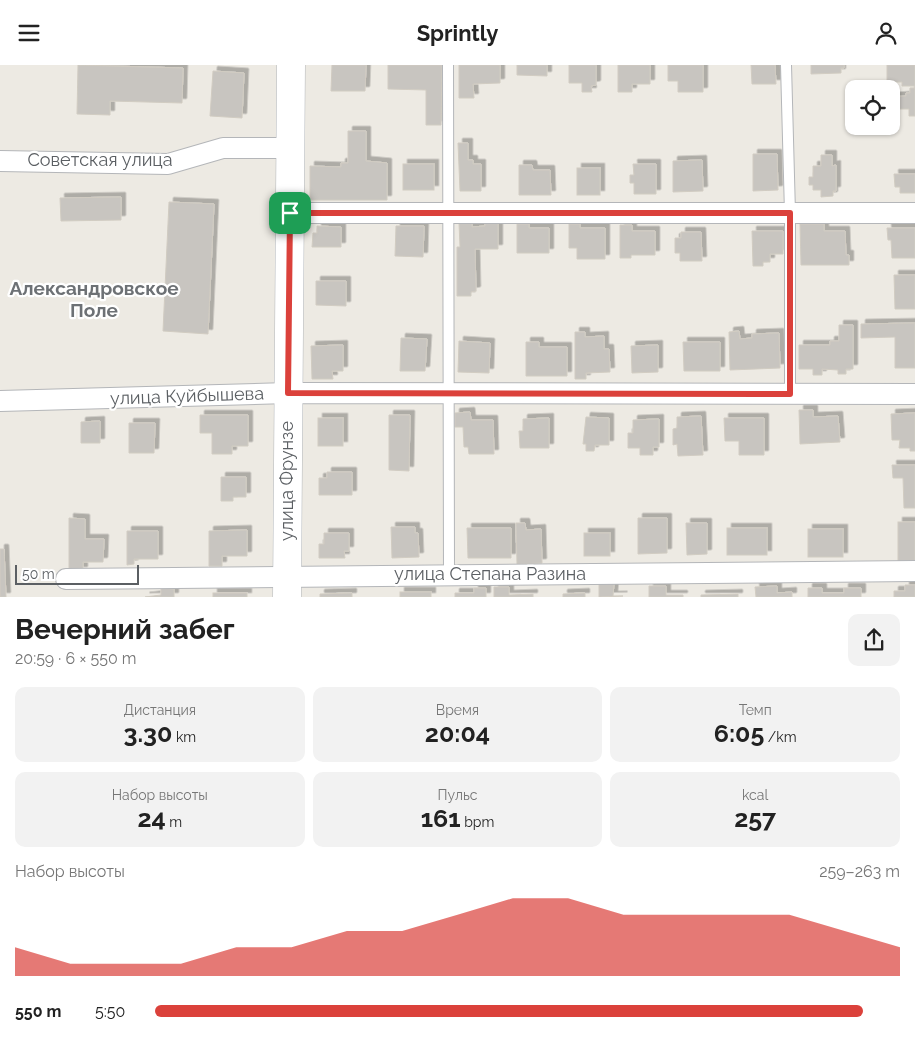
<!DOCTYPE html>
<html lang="ru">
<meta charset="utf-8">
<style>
:root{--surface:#fff;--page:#f2f2f2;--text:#222;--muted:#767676;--accent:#db413b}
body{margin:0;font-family:Raleway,sans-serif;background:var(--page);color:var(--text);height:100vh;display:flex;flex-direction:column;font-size:19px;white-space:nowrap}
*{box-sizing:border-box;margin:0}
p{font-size:16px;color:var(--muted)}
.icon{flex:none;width:28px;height:28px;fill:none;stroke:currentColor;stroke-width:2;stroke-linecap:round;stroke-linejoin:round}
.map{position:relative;height:532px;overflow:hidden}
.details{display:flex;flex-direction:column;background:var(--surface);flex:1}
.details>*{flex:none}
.controls{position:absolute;left:845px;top:15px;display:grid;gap:10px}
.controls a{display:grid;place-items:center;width:55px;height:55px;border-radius:10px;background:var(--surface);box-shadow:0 1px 4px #0004;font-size:25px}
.scale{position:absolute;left:15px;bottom:12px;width:124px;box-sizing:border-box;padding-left:5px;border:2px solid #5b5f63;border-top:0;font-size:14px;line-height:18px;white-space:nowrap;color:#5b5f63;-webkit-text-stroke:4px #fff;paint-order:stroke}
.pin{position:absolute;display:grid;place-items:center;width:42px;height:42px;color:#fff;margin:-21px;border-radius:10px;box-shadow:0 2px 8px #0006}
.round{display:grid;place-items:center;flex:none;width:52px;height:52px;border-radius:10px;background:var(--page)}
.head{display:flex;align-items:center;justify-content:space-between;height:85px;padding:0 15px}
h1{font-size:28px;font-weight:700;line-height:38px}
.figures{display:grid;grid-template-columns:repeat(3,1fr);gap:8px;height:85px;padding:5px 15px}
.figures div{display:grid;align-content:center;border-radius:10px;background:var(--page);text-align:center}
.figures b{font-size:25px;font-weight:700}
.figures small{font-size:14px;font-weight:400}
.figures p{font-size:14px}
.chart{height:140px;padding:10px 15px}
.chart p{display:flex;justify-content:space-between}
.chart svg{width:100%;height:90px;margin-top:5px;fill:var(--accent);opacity:.7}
ul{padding:0 15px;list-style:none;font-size:16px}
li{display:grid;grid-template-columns:80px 60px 1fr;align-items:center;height:38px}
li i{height:12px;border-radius:6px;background:var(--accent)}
header{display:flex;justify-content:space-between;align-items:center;height:65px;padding:0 15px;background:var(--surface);font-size:22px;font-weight:700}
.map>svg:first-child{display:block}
.building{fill:#c8c5c0;stroke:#d1ccc2;filter:url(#shadow)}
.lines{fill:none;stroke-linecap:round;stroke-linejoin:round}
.lane-casing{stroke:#b4b6b9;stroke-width:12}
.street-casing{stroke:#b4b6b9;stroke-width:22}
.secondary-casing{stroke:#b2b6ba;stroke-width:29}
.lane{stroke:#fff;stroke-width:10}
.street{stroke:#fff;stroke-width:20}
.secondary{stroke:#fff;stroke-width:28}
.route-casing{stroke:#fff;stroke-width:10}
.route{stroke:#db413b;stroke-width:6}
.labels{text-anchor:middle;stroke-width:4.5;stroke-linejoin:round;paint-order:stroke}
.street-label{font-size:18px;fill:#5b5f63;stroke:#fff}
.neighbourhood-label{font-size:19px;font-weight:bold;fill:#6d7175;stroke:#fff}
</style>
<header><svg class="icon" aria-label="menu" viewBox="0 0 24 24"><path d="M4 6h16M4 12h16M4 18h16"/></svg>Sprintly<svg class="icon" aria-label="person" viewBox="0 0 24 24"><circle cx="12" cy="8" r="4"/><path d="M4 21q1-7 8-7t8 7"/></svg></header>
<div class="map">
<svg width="915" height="532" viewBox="0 0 915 532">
<defs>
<filter id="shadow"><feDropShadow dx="4.5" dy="-4.5" stdDeviation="0" flood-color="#0004"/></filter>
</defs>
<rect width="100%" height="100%" fill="#edeae3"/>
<g class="building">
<polygon points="78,0 183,3 182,38 110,36 110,50 77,49"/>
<polygon points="332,0 366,0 365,26 331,26"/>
<polygon points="388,0 442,0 441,60 426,60 426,25 388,24"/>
<polygon points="459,0 500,0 500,18 473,19 474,33 459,33"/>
<polygon points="517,0 547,0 547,11 517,10"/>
<polygon points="569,0 596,0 596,20 591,21 592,27 582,27 582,18 569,18"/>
<polygon points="618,0 650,0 650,19 632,19 632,27 618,27"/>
<polygon points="668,0 703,0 703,27 678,27 678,16 668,16"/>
<polygon points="751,0 775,0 776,19 752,19"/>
<polygon points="811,0 844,0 844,3 841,3 841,8 811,9"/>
<polygon points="887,0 915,0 915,21 902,21 902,17 887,17"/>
<polygon points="213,6 244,8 242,53 210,51"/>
<polygon points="910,23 915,23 915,51 909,51 909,44 891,44 891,32 906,31 906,28 910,28"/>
<polygon points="348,66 366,66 366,96 387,98 387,135 310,135 310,101 341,102 341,98 348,98"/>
<polygon points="458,78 468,78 468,95 473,95 473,99 481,99 481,126 460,126"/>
<polygon points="753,89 777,89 778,125 753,126"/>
<polygon points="821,90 832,90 832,101 836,100 836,126 833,126 833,131 821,132 821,125 813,125 813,120 809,120 809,112 813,112 813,101 821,101"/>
<polygon points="702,95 703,126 673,127 673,96"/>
<rect x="403" y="99" width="31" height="26"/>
<polygon points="633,99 656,99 656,129 634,129 634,118 630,118 630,110 634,110"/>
<polygon points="519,100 532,100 533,105 550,105 551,130 519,130"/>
<rect x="577" y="103" width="23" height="27"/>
<polygon points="894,109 915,109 915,128 900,128 900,122 895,122"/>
<polygon points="121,132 121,155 61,156 60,133"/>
<polygon points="169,137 214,139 208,269 163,266"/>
<polygon points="485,157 498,157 498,184 475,184 476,226 471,227 471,231 457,231 457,182 460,182 459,158 472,158 472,162 485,161"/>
<polygon points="517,159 529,159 529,163 549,163 549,188 517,188"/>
<polygon points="569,159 580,159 580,163 605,163 605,194 577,194 577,183 569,183"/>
<polygon points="800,159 824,159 824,166 845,166 846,190 849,190 849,200 801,200"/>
<polygon points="620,160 632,160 632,166 655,166 655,190 631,190 631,193 620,193"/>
<polygon points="317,161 341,162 341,182 312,182 313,168 317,168"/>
<polygon points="396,161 424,161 423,192 395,191"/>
<polygon points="887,163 915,163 915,193 892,193 891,175 888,175"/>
<polygon points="752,166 783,166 783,189 770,189 770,197 763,197 763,201 753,201"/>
<polygon points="681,167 701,167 702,196 680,196 680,188 675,188 675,173 681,173"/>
<polygon points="894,210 915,210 915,244 895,244"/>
<polygon points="316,216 346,216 346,241 316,240"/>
<polygon points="915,258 915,303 895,303 895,272 861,273 861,259"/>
<polygon points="839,260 853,260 853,304 846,304 846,309 838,309 838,305 822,304 822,310 813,310 813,304 799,304 799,280 830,280 830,276 839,276"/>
<polygon points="739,266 740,274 752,273 752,269 779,268 780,303 730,305 729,267"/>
<polygon points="575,267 585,267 585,272 604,271 604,284 609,284 610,307 586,308 586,314 575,314"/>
<polygon points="401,273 427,274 425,306 400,306"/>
<polygon points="459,276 490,278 489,308 458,307"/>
<polygon points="526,277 539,277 539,282 567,282 567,311 526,311"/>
<polygon points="683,277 720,277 720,306 684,306"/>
<polygon points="343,280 343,306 332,306 333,314 312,314 311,281"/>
<polygon points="658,280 658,307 632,308 631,281"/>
<polygon points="799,345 813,345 813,352 838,351 840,377 800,379"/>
<polygon points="470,347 471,355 493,355 494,389 469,389 468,382 464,382 463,362 455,362 455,348"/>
<polygon points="915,348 915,386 910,386 910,383 899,383 900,375 892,375 891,349"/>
<polygon points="200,350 248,350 248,381 232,381 232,389 212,389 212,368 200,368"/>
<polygon points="389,350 410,350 409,406 389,405"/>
<polygon points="701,351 703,390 678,391 677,379 673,380 673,364 677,363 677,352"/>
<polygon points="586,352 609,353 609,380 595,380 594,386 586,386 586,379 583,379"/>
<rect x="318" y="353" width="25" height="28"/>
<polygon points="549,353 549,383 520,383 519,366 523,366 523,354"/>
<polygon points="724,353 764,353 764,390 739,390 739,376 725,376"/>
<polygon points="659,354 659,382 653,382 653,390 640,390 640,383 628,383 628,368 633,368 633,355"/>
<polygon points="100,356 100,378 81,378 81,357"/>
<polygon points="129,358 155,358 154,388 129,388"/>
<polygon points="892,400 915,400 915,443 904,443 903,413 893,413"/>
<polygon points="327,407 352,407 352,430 319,430 319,413 327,413"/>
<polygon points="221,412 246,412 246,432 233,432 233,436 221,436"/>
<polygon points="69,453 85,454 85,474 104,474 103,497 83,497 83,506 69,506"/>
<polygon points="638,453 667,453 667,488 638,489"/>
<rect x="898" y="457" width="17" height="40"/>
<polygon points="516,458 525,458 526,465 541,464 542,498 517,499"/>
<polygon points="686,458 707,458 707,489 687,490"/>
<polygon points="391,462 415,462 415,468 418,468 419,492 392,493"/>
<polygon points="467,463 511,463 511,493 468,493"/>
<rect x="727" y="463" width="40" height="27"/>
<rect x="808" y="464" width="35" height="28"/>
<polygon points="247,465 247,491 222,491 222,501 209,501 209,466"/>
<polygon points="127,466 158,466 158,494 134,494 134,499 127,500"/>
<polygon points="324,468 349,468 349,486 344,486 345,493 319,493 319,479 324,479"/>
<rect x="584" y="468" width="26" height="23"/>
<polygon points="0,484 4,484 6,532 0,532"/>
<polygon points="599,518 614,518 613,531 623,531 599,532"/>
<polygon points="905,520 915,520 915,532 894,532 894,526 905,526"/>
<polygon points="649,521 666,521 666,530 683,530 683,532 649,532"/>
<polygon points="777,521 777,528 792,527 792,532 756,532 755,522"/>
<polygon points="494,522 509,522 509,530 533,529 533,532 494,532"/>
<polygon points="161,523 174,524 174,532 145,532 161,530"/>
<polygon points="474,523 486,523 486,532 455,532 455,528 474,528"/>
<polygon points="808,523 822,523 822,528 844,528 844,523 861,523 861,532 808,532"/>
<rect x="400" y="527" width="31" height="5"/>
<rect x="213" y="528" width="34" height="4"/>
<polygon points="352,528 352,532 320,532 320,529"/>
<polygon points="585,528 585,532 563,532 563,529"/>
<polygon points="738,529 738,532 701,532 701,530"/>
</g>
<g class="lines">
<defs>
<g id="lane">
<polyline points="448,0 449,509"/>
<polyline points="786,0 790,148 790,329"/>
</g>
<g id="street">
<polyline points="0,96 168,99 223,83 289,83"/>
<polyline points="290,148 915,148"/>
<polyline points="0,336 288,328 915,329"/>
<polyline points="66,514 915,506"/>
</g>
<polyline id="secondary" points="287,532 291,0"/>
</defs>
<use href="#lane" class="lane-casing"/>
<use href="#street" class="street-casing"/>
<use href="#secondary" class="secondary-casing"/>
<use href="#lane" class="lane"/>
<use href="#street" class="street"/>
<use href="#secondary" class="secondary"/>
</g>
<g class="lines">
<defs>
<polygon id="route" points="290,148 790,148 790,329 288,328"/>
</defs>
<use href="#route" class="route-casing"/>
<use href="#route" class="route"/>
</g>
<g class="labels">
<g class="street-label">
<text x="100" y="101">Советская улица</text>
<text transform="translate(187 331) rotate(-2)" y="6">улица Куйбышева</text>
<text transform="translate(287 416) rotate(-90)" y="6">улица Фрунзе</text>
<text x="490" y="515">улица Степана Разина</text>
</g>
<g class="neighbourhood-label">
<text x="94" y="230">Александровское<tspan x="94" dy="22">Поле</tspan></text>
</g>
</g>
</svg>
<div class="controls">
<a><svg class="icon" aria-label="locate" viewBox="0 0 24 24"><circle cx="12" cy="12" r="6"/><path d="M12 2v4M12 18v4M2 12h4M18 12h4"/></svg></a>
</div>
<div class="scale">50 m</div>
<div class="pin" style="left:290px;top:148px;background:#1e9e55"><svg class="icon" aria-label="arrive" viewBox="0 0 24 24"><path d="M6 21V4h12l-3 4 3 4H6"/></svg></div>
</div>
<section class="details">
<div class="head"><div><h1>Вечерний забег</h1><p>20:59 · 6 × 550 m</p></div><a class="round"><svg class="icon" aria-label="share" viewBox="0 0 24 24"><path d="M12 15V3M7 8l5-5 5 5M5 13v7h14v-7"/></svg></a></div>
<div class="figures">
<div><p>Дистанция</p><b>3.30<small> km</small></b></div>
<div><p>Время</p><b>20:04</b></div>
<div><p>Темп</p><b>6:05<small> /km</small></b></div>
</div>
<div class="figures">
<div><p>Набор высоты</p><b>24<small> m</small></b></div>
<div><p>Пульс</p><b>161<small> bpm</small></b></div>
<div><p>kcal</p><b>257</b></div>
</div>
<div class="chart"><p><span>Набор высоты</span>259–263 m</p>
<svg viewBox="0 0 160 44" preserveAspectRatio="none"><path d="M0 44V30L10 38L20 38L30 38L40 30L50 30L60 22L70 22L80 14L90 6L100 6L110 14L120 14L130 14L140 14L150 22L160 30V44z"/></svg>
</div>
<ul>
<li><b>550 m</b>5:50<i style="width:95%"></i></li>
</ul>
</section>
